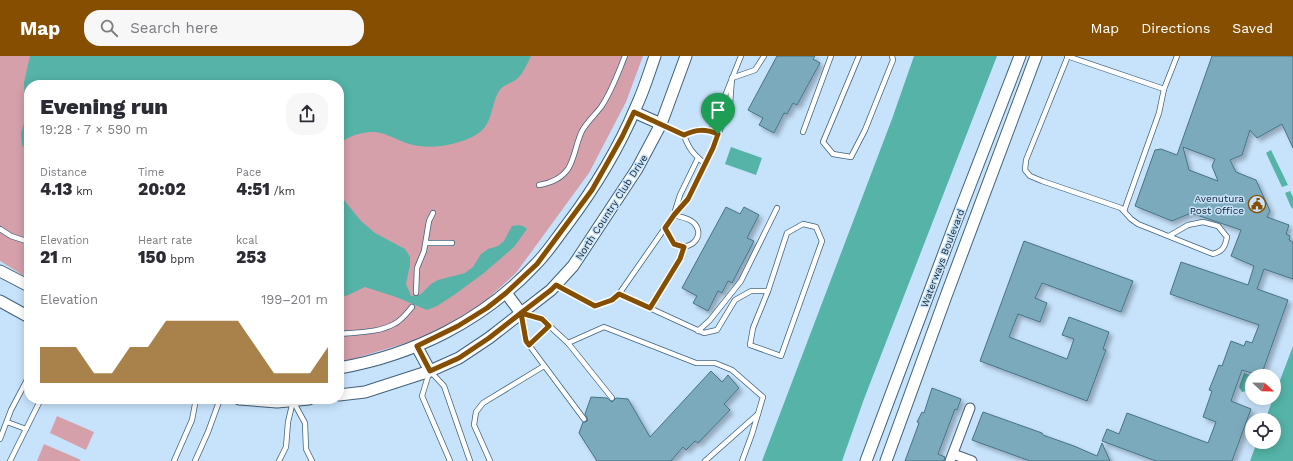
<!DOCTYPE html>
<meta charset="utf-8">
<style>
:root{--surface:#fff;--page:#f7f7f7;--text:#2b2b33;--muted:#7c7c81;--accent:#864e00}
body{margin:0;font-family:"Work Sans",sans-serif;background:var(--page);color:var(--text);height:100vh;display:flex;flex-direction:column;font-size:15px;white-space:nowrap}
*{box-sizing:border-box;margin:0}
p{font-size:13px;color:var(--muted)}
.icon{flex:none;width:22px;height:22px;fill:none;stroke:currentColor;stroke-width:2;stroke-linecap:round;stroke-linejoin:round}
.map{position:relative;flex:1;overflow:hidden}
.panel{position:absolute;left:24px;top:24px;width:320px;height:324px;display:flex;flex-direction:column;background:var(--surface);border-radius:16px;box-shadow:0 2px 10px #0003}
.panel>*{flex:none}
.needle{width:26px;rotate:112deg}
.tools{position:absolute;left:1245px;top:313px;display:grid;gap:8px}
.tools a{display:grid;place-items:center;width:36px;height:36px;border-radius:50%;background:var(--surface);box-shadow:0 2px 10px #0003;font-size:20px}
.pin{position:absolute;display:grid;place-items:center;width:34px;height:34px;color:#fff;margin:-41px -17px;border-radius:50% 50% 50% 0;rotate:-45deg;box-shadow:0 0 4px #0007}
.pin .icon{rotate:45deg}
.round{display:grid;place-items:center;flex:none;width:42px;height:42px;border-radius:16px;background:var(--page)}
.headline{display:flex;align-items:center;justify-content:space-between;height:68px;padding:0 16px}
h1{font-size:22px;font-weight:800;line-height:30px}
.metrics{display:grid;grid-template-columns:repeat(3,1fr);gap:6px;height:68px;padding:4px 16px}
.metrics div{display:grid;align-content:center}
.metrics b{font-size:17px;font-weight:800}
.metrics small{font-size:11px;font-weight:400}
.metrics p{font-size:11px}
.chart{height:112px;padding:8px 16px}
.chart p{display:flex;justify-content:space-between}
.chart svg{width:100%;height:72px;margin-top:4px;fill:var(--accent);opacity:.7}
header{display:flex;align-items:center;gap:24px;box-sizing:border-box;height:56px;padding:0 20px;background:var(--accent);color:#fff}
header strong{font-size:19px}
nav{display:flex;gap:22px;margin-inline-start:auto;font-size:14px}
.search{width:280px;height:36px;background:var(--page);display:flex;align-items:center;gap:10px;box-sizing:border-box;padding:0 14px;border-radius:16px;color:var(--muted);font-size:15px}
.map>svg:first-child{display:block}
.green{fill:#d6a0ab}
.water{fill:#55b3a7}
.building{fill:#7caabd;stroke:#467385;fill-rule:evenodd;filter:url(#shadow)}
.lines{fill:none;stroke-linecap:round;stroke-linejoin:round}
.service-casing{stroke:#41617b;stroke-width:6}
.minor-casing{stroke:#41617b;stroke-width:11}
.tertiary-casing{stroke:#41617b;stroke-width:13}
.service{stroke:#fff;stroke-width:4.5}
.minor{stroke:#fff;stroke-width:9}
.tertiary{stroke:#fff;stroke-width:11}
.route-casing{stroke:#fff;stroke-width:8}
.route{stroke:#864e00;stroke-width:5}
.labels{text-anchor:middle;stroke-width:3;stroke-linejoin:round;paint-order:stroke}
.poi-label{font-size:10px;fill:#13202b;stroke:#c7e3fb;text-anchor:end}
.street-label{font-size:10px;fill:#13202b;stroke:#c7e3fb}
</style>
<header>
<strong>Map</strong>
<div class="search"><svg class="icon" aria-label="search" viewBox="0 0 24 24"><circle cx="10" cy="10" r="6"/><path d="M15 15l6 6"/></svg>Search here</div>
<nav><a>Map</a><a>Directions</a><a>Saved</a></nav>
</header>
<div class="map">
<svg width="1293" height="405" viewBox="0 0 1293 405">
<defs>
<filter id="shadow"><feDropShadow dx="3.5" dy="3.5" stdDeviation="2" flood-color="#0004"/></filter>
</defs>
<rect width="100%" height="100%" fill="#c7e3fb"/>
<g class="green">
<polygon points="0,0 643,0 626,46 589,117 516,217 482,248 426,281 346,305 339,305 339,29 29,29 29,223 0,205"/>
<polygon points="57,360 94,376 86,394 50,377"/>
<polygon points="44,388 81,404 80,405 37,405"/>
</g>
<g class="water">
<path d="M30 0H531C527 8 522 21 514 25 509 28 503 29 499 35 491 48 493 66 480 76 466 87 436 93 419 90 392 86 385 69 355 79 349 81 343 84 339 89V29H29V97L22 89 21 77 25 64 24 26Z"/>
<polygon points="914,0 997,0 864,343 842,405 762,405 892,63"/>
<polygon points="731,91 762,102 756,119 725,108"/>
<polygon points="1271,94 1288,129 1282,131 1266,97"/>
<polygon points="1290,135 1293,141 1293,153 1291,151 1285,137"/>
<path d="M339 138 361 165 375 177 405 193 410 201V209L406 228 411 240 420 239 431 228 438 224 465 217 473 211 481 198 488 193 498 190 504 185 512 170C517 169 522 168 527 173L514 191 484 217 454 239 437 250 427 254 396 241 365 231 346 240 339 238Z"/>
<polygon points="1293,290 1293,405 1250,405 1257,386 1274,386 1274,364 1265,364"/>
<polygon points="1244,317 1254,320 1252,320 1252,330 1249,330 1247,335 1242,336 1239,331"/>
</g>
<g class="building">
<polygon points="777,0 815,0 813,3 820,7 797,49 793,47 787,58 784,57 774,77 759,69 763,62 748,54"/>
<path d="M1212 0H1293V92L1282 68 1257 82 1250 74 1242 99 1230 104 1236 116 1256 124 1270 155 1267 161 1289 169 1286 178 1290 180 1289 184 1293 186V223L1264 213 1257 233 1288 244 1261 320 1242 314 1231 345 1251 353 1232 405H1156L1102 385 1107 373 1119 378 1127 357 1208 387 1216 366 1203 361 1212 335 1209 334 1219 309 1222 310 1231 285 1244 290 1246 285 1252 287 1259 269 1170 238 1181 206 1248 229 1254 210 1231 200 1241 174 1191 157 1172 165 1135 150 1155 94 1161 93 1177 99ZM1183 91 1215 103 1212 110 1218 125 1189 114Z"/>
<polygon points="726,151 740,158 744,151 759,159 747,182 754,185 732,227 728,225 722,237 718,235 708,255 693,247 697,240 682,232"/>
<polygon points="1024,185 1133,225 1121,256 1042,227 1035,242 1047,247 1040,266 1018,258 1009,281 1067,303 1074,283 1062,279 1069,261 1109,276 1103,293 1106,294 1087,345 980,305"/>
<polygon points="711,315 722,326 728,319 739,332 724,348 730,354 698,387 695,385 686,394 683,391 671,405 597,405 579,377 583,366 586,366 588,364 585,358 591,341 607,342 612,346 616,342 628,343 650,381"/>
<polygon points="932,332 961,343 957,354 955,353 938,398 945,401 944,405 905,405 919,367 917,366 922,356 924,357"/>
<polygon points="983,356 1042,377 1043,379 1074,390 1097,400 1102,387 1110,405 1030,405 972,384"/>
</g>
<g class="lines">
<defs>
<g id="service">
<polyline points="859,0 823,86 833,98 851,101 865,74 893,4 892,0"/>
<polyline points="1067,0 1164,33"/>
<path d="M1068 0 1026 104 1025 114 1030 120 1042 125 1121 152 1131 163 1138 168 1213 198C1223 195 1225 191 1227 181L1218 170 1203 166 1188 169 1169 180"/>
<polyline points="732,22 755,14 764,0"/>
<path d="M661 68 684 79C689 94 694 98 705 108"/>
<polyline points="711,75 741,0"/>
<polyline points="803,76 831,0"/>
<path d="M684 79C697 73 705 73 719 78"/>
<path d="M539 129C551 127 561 123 568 113 575 102 576 87 582 75 587 66 595 59 601 51 612 35 618 17 625 0"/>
<polyline points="675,155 680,139 698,102"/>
<polyline points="1124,155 1159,57 1164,33 1177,0"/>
<polygon points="803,168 816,171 822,185 781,300 750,289 753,272 768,235 787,177"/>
<path d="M665 172 671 184 679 190C693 193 705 179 694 167 689 162 680 161 674 159"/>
<polyline points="0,173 11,180 29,186"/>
<polyline points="426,187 452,187"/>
<polyline points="556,229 595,250 612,244 619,238 704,277 717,274 735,244 751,235 768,235"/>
<polyline points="416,237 417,212 424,195 429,165 433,157"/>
<polyline points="619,238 674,159 688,143 713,92 730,48 732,22"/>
<polyline points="650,252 680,203 684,191"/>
<polyline points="698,275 710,264 741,225 777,152"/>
<path d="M339 278C357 276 378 277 394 268 401 265 407 257 412 251"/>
<polyline points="568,287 612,342"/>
<polyline points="529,289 549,270"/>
<polyline points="430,315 444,330 470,405"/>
<polyline points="429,317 422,340 450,405"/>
<polyline points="293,345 305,367 306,393 312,405"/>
<polyline points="584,363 526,285 521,257 542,263 568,287 604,271 696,307 715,307 732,314 763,341 752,378 742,405"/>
<polyline points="7,366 26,373"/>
<polyline points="0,383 11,354 29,320"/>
<polyline points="10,405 41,343"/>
<polyline points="174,405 192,364 196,343"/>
<polyline points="195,405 208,376 220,343"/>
<polyline points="279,405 286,391 288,366 293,345"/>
<polyline points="490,405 474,369 476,356 483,347 544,310"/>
<polyline points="705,405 758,358"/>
</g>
<g id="minor">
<polyline points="953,398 972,405"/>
<polyline points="950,405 970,352"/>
</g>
<g id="tertiary">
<polyline points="634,56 661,68"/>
<polyline points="0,215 29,230"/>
<polyline points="506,237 521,257"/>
<polyline points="0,245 29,261"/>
<polyline points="417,291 430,315"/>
<path d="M339 312C414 299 484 264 536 208 547 197 556 183 566 170 594 133 618 94 636 51 644 34 649 17 655 0"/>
<polyline points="339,339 365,336 430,315 459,302 489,282 551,234 573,210 637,113 661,68 686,0"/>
<polyline points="239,343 277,346 309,343"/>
<polyline points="866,405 953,173 1020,0"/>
<polyline points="886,405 946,240 1036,0"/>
</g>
</defs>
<use href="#service" class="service-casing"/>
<use href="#minor" class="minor-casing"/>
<use href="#tertiary" class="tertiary-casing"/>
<use href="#service" class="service"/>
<use href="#minor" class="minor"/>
<use href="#tertiary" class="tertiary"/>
</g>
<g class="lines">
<defs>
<path id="route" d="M718 78C705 73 697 73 684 79L634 56 622 81 592 134 537 208 506 237 487 252 458 270 417 290 430 315 459 302 489 282 521 257 526 285 529 289 549 270 542 263 521 257 551 234 556 229 595 250 612 244 619 238 650 252 680 203 684 191 674 188 665 172 674 159 688 143 713 92 718 78"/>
</defs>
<use href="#route" class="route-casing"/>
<use href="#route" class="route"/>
</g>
<defs>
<symbol id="civic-ring" viewBox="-11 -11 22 22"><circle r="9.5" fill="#c7e3fb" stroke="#864e00" stroke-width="1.5"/><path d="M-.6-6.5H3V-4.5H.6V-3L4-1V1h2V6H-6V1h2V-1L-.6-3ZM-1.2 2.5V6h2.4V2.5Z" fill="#864e00"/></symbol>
</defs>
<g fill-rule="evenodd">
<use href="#civic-ring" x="1247" y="138" width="20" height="20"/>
</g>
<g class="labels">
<g class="poi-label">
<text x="1244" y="146">Avenutura<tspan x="1244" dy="12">Post Office</tspan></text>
</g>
<g class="street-label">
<text transform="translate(611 151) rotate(-57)" y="4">North Country Club Drive</text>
<text transform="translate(942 202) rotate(-69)" y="4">Waterways Boulevard</text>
</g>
</g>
</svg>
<div class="tools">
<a><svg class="needle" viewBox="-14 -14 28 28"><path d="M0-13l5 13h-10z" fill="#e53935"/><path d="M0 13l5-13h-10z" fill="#7c7c81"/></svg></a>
<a><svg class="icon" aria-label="locate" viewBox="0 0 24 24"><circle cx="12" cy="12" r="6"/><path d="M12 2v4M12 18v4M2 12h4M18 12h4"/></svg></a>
</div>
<div class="pin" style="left:718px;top:78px;background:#1e9e55"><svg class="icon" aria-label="arrive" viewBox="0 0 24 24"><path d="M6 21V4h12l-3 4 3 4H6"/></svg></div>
<section class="panel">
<div class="headline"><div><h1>Evening run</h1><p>19:28 · 7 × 590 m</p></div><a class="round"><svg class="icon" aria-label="share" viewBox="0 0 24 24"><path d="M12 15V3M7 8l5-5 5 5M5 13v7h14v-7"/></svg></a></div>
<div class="metrics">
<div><p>Distance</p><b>4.13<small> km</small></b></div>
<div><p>Time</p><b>20:02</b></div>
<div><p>Pace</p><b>4:51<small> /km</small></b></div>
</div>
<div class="metrics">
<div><p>Elevation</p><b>21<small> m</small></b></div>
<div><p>Heart rate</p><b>150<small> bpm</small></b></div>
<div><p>kcal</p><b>253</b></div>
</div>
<div class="chart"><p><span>Elevation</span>199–201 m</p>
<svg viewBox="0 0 160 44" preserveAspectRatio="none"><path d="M0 44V22L10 22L20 22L30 38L40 38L50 22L60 22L70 6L80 6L90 6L100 6L110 6L120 22L130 38L140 38L150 38L160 22V44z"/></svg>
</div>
</section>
</div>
